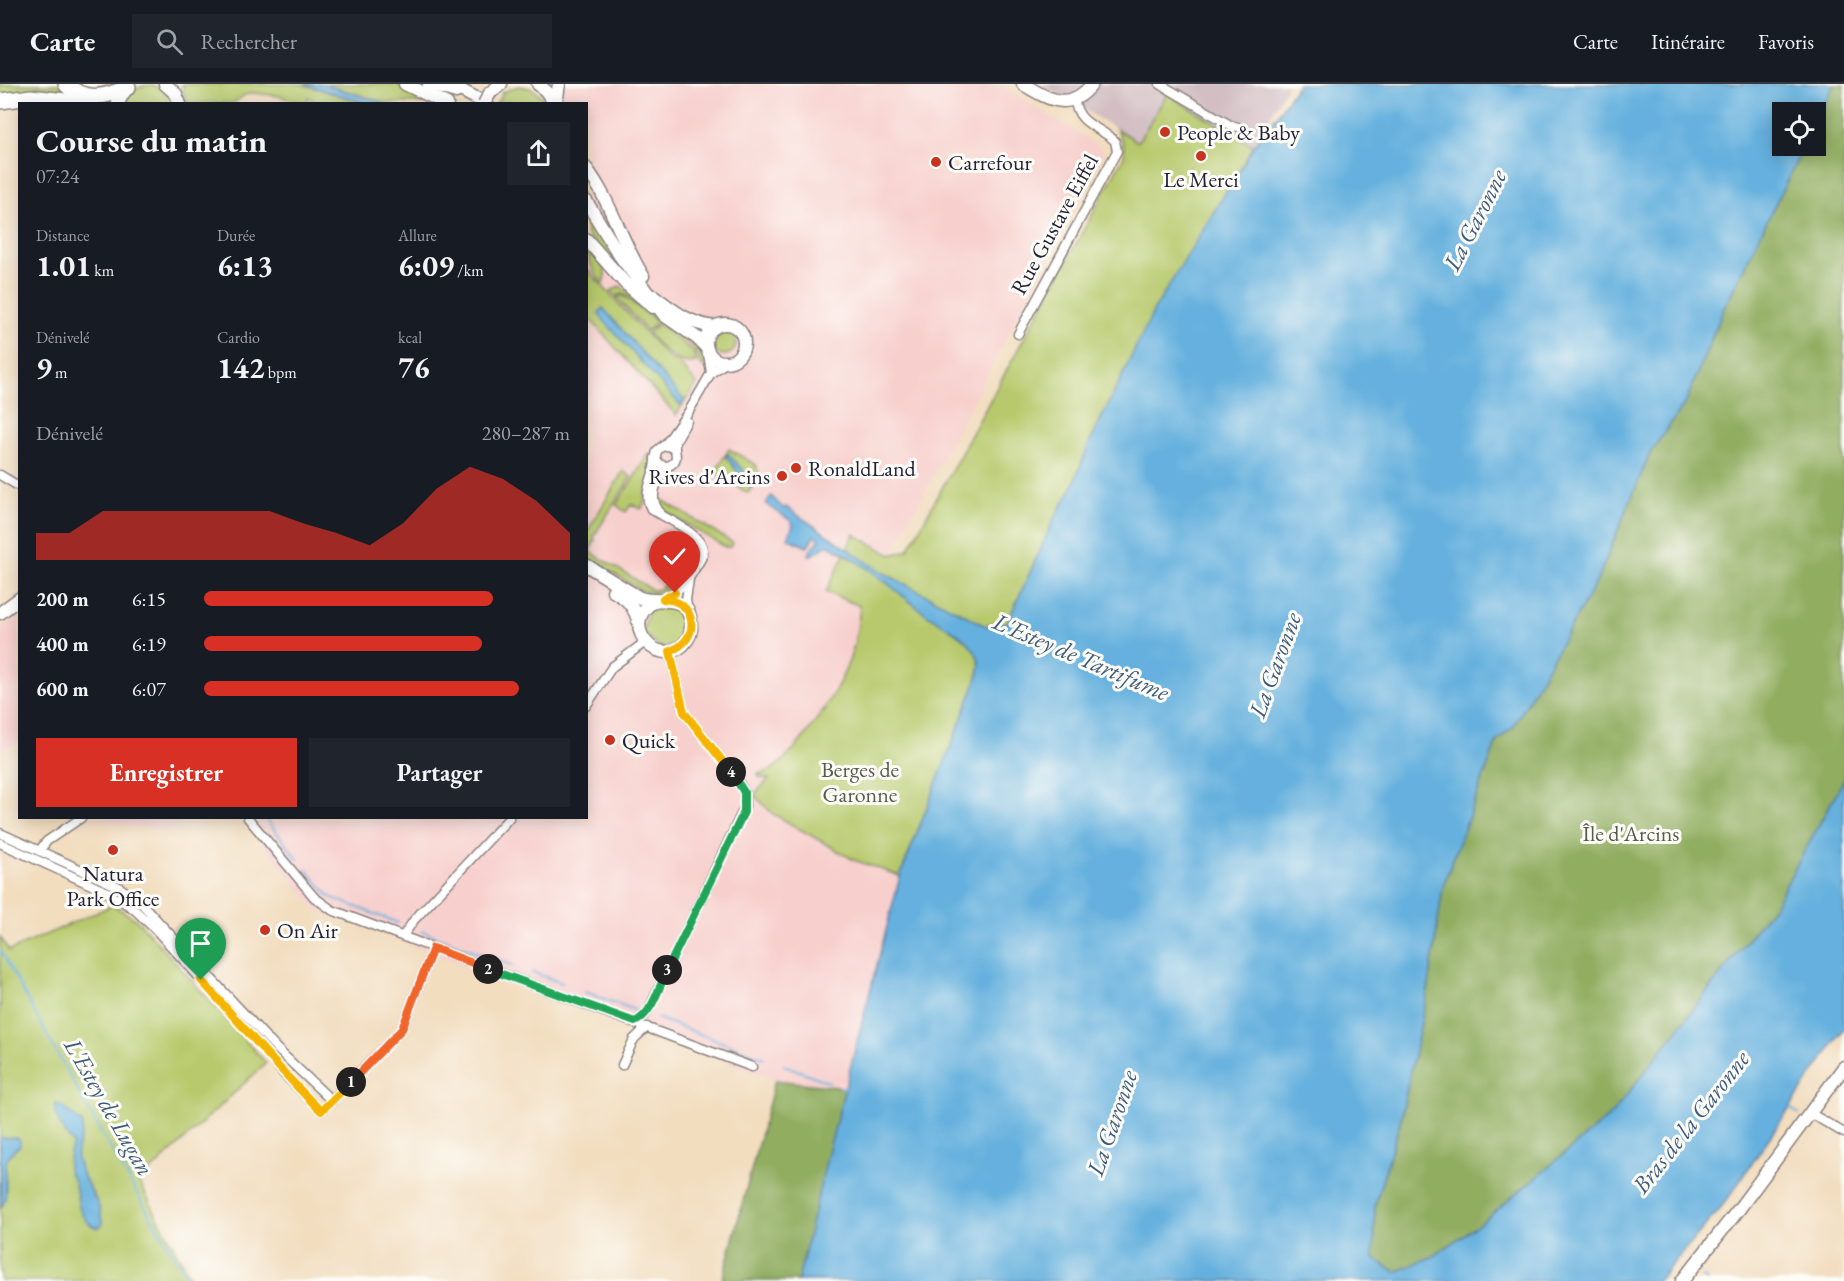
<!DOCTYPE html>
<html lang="fr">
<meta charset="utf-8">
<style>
:root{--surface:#171b24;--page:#20242c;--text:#f1f3f6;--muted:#9ea1a6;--line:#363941;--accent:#d93025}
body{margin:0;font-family:"EB Garamond",serif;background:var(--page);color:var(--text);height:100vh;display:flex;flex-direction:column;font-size:22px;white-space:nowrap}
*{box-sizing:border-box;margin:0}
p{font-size:20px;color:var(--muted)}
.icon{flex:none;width:33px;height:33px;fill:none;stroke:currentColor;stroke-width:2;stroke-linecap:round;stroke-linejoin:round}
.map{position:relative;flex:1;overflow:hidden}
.sheet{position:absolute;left:18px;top:18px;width:570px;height:717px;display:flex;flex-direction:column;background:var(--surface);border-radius:0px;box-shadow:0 3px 15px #0003}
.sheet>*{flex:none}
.fabs{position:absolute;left:1772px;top:18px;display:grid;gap:12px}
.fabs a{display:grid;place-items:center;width:54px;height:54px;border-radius:0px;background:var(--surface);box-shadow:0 3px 15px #0003;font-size:30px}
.pin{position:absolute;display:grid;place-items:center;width:51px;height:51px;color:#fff;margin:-62px -26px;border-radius:50% 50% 50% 0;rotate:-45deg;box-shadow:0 0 6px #0007}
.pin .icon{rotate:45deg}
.km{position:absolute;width:30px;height:30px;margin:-15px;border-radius:50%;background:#222;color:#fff;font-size:16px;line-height:30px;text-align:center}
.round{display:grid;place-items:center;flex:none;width:63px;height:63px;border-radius:0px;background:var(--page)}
.summary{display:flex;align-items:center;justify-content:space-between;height:102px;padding:0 18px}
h1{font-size:33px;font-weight:700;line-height:45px}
.figures{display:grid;grid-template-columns:repeat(3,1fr);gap:9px;height:102px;padding:6px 18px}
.figures div{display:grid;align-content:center}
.figures b{font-size:30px;font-weight:700}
.figures small{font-size:16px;font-weight:400}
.figures p{font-size:16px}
.chart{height:168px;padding:12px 18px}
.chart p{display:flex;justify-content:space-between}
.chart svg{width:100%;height:108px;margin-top:6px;fill:var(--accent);opacity:.7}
.primary-button{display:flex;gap:12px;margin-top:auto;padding:12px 18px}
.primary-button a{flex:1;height:69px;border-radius:0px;background:var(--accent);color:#fff;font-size:24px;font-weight:700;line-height:69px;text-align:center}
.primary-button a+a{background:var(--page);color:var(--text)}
ul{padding:0 18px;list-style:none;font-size:20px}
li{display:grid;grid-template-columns:96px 72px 1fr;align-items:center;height:45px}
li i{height:15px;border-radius:8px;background:var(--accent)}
header{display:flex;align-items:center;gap:36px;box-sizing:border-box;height:84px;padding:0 30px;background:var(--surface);border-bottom:2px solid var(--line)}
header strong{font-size:28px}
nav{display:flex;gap:33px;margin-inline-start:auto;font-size:21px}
.search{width:420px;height:54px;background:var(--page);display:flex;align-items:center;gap:15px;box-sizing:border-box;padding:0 21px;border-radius:0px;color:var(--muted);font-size:22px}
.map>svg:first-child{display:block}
.built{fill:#f7d0cd}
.industrial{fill:#d2bec3}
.green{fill:#b7c96c;stroke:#6c7654;stroke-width:1.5}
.forest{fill:#91ad60;stroke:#5a684e;stroke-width:1.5}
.water{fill:#65b0de;stroke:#44698c;stroke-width:1.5}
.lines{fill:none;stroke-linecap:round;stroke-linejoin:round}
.stream{stroke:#65b0de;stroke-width:2}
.street-casing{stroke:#8a807d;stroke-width:11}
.secondary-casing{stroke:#8a807d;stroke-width:15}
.highway-casing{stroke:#8a807d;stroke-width:18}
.street{stroke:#fff;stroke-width:8}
.secondary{stroke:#fff;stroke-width:12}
.highway{stroke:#fff;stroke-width:15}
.secondary-bridge-casing{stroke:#8a807d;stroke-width:15;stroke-linecap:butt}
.secondary-bridge{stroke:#fff;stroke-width:12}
.split-1-casing{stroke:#fff;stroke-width:12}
.split-2-casing{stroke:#fff;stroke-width:12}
.split-3-casing{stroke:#fff;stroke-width:12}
.split-4-casing{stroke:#fff;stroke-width:12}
.split-5-casing{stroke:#fff;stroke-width:12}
.split-1{stroke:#f5b400;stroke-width:8}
.split-2{stroke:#f0652b;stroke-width:8}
.split-3{stroke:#22a559;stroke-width:8}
.split-4{stroke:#22a559;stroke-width:8}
.split-5{stroke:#f5b400;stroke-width:8}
.poi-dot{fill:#c8321e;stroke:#fdfcf7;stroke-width:2}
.labels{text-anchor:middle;stroke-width:6;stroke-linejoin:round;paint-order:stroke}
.poi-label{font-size:22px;fill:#22223b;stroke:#fdfcf7;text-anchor:start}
.street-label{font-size:22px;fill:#22223b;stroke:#fdfcf7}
.park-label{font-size:22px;fill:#565c4c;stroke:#fdfcf7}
.water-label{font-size:24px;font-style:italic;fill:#3d5b7c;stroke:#fdfcf7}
</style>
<header>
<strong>Carte</strong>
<div class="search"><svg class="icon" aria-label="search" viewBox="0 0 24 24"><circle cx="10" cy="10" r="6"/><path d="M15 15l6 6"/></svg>Rechercher</div>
<nav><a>Carte</a><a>Itinéraire</a><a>Favoris</a></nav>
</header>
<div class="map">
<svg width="1844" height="1197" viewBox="0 0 1844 1197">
<rect width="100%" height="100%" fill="#fdfcf7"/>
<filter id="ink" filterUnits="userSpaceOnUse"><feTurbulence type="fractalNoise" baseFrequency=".0167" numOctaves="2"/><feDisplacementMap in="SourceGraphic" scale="12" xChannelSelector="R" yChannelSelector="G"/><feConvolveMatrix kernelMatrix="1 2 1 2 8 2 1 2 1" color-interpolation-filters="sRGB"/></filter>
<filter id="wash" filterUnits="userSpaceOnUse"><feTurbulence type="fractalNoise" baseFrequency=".008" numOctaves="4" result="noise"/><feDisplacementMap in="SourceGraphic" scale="24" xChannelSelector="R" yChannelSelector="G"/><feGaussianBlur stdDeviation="1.35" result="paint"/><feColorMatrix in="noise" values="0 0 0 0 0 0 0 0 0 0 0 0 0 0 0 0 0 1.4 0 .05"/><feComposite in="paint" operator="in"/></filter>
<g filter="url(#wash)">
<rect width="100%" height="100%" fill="#f2ddbf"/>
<g class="built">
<polygon points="564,0 998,0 1099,62 1104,70 891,471 855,450 860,522 856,560 851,579 830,620 784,679 773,730 854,776 900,792 845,1004 775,996 317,826 241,734 586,734 586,20 550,19"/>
<polygon points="19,529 19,659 3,666 0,662 0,545"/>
<polygon points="87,735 87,734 186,734 170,745 162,746"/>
</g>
<polygon class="industrial" points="1042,0 1288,0 1254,62 1167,10 1138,58"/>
<g class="green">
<polygon points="0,0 61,0 77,12 0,12"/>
<polygon points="182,0 302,0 364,19 312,19 312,15 308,13 307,18 303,19 279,12 253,9 245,11 233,19 186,19"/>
<polygon points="323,0 396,0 438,19 385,19"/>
<path d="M148 1C162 2 168 7 174 20H124C128 8 137 3 148 1Z"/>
<path d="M518 2C532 3 539 8 547 19H496L502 12 501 9Z"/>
<path d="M1167 10 1254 62 1154 226 1089 360 1072 404 1055 433 1007 539H996L986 543 937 518 928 531C942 541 983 561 980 583 979 589 976 595 975 601L900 792 854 776 773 730 754 711 769 695 759 693 758 690C781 689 811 644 823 626H825L824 625C848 587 856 566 860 522L826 508 854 450 891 471 908 466 1124 72V62L1117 45 1138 58Z"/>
<polygon points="586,92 600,111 617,155 587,105"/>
<polygon points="586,128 616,178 633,200 587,151"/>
<path d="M586 160C596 172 611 184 603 200 593 189 587 175 586 160Z"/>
<polygon points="586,184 663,268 668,274 679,279 697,300 676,331 587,232"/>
<polygon points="620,202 699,261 706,284 700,280 694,264 627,212 621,210 616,213 611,207"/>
<polygon points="622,212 625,213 657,238 647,247 617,214"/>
<path d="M658 240 693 267 696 278C675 283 661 263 648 249Z"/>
<circle cx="724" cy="259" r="12"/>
<polygon points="729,365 756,381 759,392 748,409 714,389"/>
<polygon points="649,370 652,377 644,420 641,425 631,420 626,428 616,421"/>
<path d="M623 387 631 393 594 452 595 457 589 467 652 506 660 505 666 499 671 502C664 510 652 511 642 507L587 473V448Z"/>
<polygon points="659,414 733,459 730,463 725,463 666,428 660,422"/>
<path d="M668 520 682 527 687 541 680 559 662 564 643 549C647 528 647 524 668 520Z"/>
<polygon points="113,821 137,836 266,979 139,1098 192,1197 0,1197 0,853 9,867"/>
</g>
<g class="forest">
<polygon points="1834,0 1844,0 1844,695 1776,819 1612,1030 1485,1136 1434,1172 1396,1188 1374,1175 1375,1121 1400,1038 1429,901 1443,802 1497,657 1513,643 1597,497 1650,369 1686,318 1723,226 1804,62 1815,62 1815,39"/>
<polygon points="775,996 845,1004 798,1197 722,1197"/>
</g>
<g class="water">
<polygon points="303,0 323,0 385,19 365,19"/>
<path d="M1298 0H1834L1815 39V28H1782V62H1804L1723 226 1686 318 1650 369 1597 497 1513 643 1497 657 1443 802 1429 901 1400 1038 1375 1121 1374 1175 1396 1188 1434 1172 1485 1136 1612 1030 1776 819 1844 695V944L1727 1116 1658 1197H798L825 1081 900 792 975 601C978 590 983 581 976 570 965 550 944 543 926 530 897 508 862 476 828 461L812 471H809L811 465 820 456 814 452 807 463 788 454 793 441 791 437 766 420 771 412 784 425 786 423 882 488 986 542 996 539H1007L1055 433 1072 404 1089 360 1154 226 1260 52 1270 42Z"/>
<polygon points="603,224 684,316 681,322 598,230"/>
<polygon points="728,370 755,399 751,405 726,373"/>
<path d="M56 1020 60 1021 82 1039C85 1056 74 1061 77 1075 82 1099 102 1115 102 1140L98 1144C79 1139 78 1117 75 1100 74 1093 67 1091 68 1083 68 1075 70 1068 73 1060 65 1050 53 1033 56 1020Z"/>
<path d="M0 1054H17L20 1057V1062C16 1065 11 1068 9 1072 0 1088 12 1109 1 1124Z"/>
</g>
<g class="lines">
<g class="stream">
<polyline points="265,734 298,775"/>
<polyline points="306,785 330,813 398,839"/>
<polyline points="422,847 514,882"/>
<polyline points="0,866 102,1050 189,1197"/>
<polyline points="532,888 562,899"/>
<polyline points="585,908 635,926"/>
<polyline points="657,934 764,974"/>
<polyline points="784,981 829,998"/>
<polyline points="840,1003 845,1004"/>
<polyline points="1789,1023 1799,1030"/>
<polyline points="1702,1193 1707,1197"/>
</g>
</g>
</g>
<g filter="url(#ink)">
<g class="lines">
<defs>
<g id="street">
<polyline points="1160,0 1230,41 1238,43"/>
<path d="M1018 250 1117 67 1115 57C1097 41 1079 42 1074 15"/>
<polyline points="708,269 711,289"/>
<circle cx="666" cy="372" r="10"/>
<polyline points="662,363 667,358 689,327 711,289 727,278"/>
<polyline points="675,367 675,358 687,337"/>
<path d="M655 374C656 393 641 407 651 425 665 434 706 451 703 469 702 475 697 481 694 486 687 499 676 509 663 515"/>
<polyline points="0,391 20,403"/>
<path d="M659 427C647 412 658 395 668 382"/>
<polyline points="688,528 686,516 689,495"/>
<polyline points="586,622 612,583 645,558"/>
<polyline points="248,734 314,813 332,826 752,983"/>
<polyline points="0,749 119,803 141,819 277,965 332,1017"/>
<polyline points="0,759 109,809 134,825 157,847 270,971 283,989 321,1027 402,945 433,864"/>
<polyline points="39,767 47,757 81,734"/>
<polyline points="403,852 414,836 509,734"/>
<polyline points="635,938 645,931 649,925 745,722 744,708 738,697 684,628 670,567"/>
<polyline points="622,981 634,955 647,943"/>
<polyline points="1810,1029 1844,1049"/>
</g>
<g id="secondary">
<polyline points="165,0 176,10 180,20"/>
<polyline points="405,0 447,20"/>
<polyline points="429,0 456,8"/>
<polyline points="449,0 487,20"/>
<polyline points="538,0 546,7 555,20"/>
<path d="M1023 0C1048 15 1070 29 1092 0"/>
<polyline points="490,9 501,0"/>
<polyline points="118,20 122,11 129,2"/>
<polyline points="556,20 559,0"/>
<path d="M586 84C611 117 621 157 643 192"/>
<polyline points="586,117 620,172 664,231 697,254 706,263"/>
<polyline points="586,155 625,199 653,223"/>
<path d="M654 212C674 227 689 240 715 243"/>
<circle cx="725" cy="259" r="19"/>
<path d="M586 481 640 514C659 521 689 507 691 540 692 548 689 555 683 561 655 586 616 536 657 516"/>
<path d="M613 507C628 515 635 523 639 540"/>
<polyline points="0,529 20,514"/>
<polyline points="1682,1197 1739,1125 1844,983"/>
</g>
<g id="highway">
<path d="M66 0C84 19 107 13 128 3"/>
<polyline points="0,17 31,13 91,20"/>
</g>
</defs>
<use href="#street" class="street-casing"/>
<use href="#secondary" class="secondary-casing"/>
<use href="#highway" class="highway-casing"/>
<use href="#street" class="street"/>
<use href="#secondary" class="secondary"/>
<use href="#highway" class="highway"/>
<defs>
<polyline id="secondary-bridge" points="484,20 490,9"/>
</defs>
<use href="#secondary-bridge" class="secondary-bridge-casing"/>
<use href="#secondary-bridge" class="secondary-bridge"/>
</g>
</g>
<g class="lines" filter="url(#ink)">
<defs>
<path id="split-1" d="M201 896C241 940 279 986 321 1027L351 998"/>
<polyline id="split-2" points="351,998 402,945 433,864 488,885"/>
<path id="split-3" d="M488 885 635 938C653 929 659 903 667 886"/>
<polyline id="split-4" points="667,886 744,728 744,708 731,688"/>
<path id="split-5" d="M675 509 663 515C697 516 702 556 670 567L684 628 731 688"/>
</defs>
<use href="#split-1" class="split-1-casing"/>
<use href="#split-2" class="split-2-casing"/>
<use href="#split-3" class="split-3-casing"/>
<use href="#split-4" class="split-4-casing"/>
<use href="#split-5" class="split-5-casing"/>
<use href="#split-1" class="split-1"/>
<use href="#split-2" class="split-2"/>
<use href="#split-3" class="split-3"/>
<use href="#split-4" class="split-4"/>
<use href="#split-5" class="split-5"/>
</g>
<g class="poi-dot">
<circle cx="1165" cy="48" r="6"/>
<circle cx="1201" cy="72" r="6"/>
<circle cx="936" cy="78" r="6"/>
<circle cx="796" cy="384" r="6"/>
<circle cx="782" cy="392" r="6"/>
<circle cx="610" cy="656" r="6"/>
<circle cx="113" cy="766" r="6"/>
<circle cx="265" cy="846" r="6"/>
</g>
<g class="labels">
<g class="poi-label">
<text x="1177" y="56">People &amp; Baby</text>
<text x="948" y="86">Carrefour</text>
<text x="1201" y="103" text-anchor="middle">Le Merci</text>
<text x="808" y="392">RonaldLand</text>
<text x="770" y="400" text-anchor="end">Rives d'Arcins</text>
<text x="622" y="664">Quick</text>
<text x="113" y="797" text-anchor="middle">Natura<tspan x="113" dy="25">Park Office</tspan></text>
<text x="277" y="854">On Air</text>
</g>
<g class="street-label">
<text transform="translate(1054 140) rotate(-61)" y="8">Rue Gustave Eiffel</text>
</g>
<g class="park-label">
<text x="860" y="693">Berges de<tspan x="860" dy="25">Garonne</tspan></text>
<text x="1631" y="757">Île d'Arcins</text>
</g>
<g class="water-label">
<text transform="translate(1475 136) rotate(-63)" y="8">La Garonne</text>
<text transform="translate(1081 573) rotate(23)" y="8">L'Estey de Tartifume</text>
<text transform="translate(1275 581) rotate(-70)" y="8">La Garonne</text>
<text transform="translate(109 1023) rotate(60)" y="8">L'Estey de Lugan</text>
<text transform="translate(1691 1038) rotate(-52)" y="8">Bras de la Garonne</text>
<text transform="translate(1112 1039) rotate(-71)" y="8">La Garonne</text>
</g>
</g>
</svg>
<div class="fabs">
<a><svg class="icon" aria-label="locate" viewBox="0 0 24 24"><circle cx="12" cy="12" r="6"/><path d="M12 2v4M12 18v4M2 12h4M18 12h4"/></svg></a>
</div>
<div class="pin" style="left:201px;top:896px;background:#1e9e55"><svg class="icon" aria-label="arrive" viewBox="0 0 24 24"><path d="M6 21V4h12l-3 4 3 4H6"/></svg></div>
<div class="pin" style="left:675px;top:509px;background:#d93025"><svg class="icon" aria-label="check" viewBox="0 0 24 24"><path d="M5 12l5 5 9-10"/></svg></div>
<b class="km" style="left:351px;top:998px">1</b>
<b class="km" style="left:488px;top:885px">2</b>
<b class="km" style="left:667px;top:886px">3</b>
<b class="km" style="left:731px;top:688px">4</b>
<section class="sheet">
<div class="summary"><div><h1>Course du matin</h1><p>07:24</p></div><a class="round"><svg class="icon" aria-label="share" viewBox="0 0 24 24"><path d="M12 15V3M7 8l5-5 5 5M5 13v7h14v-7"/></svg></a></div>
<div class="figures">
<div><p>Distance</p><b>1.01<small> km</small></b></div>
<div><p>Durée</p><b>6:13</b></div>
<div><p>Allure</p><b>6:09<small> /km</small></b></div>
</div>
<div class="figures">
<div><p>Dénivelé</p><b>9<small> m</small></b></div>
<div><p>Cardio</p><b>142<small> bpm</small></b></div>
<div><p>kcal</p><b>76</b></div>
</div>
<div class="chart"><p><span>Dénivelé</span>280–287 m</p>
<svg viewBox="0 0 160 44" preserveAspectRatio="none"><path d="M0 44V33L10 33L20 24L30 24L40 24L50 24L60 24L70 24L80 29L90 33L100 38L110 29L120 15L130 6L140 11L150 20L160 33V44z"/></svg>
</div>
<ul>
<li><b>200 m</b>6:15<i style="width:79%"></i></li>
<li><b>400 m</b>6:19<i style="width:76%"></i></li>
<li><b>600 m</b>6:07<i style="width:86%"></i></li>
</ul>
<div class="primary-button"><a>Enregistrer</a><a>Partager</a></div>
</section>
</div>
